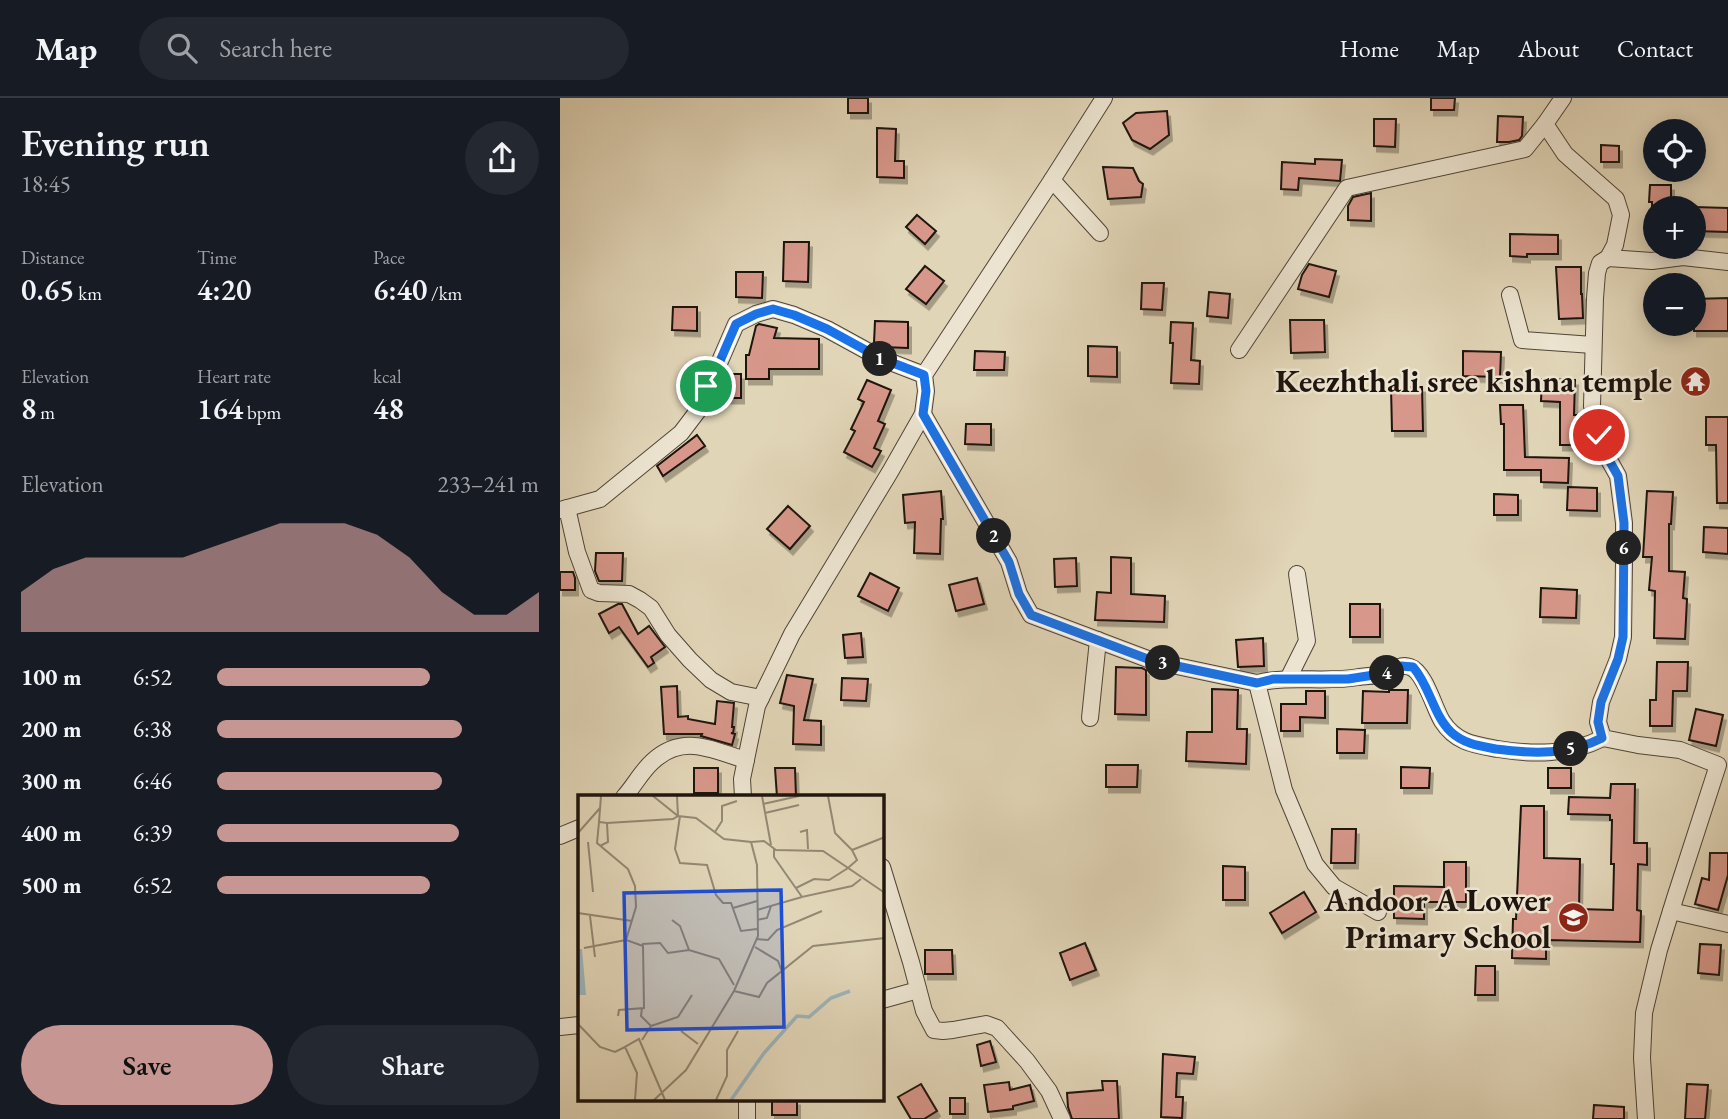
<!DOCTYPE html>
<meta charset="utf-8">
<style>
:root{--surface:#171b24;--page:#242831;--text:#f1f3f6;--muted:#9ea1a6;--line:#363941;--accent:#c59692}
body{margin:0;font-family:"EB Garamond",serif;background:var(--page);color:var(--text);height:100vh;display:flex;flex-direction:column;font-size:26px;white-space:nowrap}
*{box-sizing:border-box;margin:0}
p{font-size:23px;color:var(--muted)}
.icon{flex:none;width:38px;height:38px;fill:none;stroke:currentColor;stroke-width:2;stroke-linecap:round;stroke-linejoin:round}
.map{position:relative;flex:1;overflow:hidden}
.sheet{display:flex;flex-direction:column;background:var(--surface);width:560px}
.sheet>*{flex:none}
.buttons{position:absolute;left:1083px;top:21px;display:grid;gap:14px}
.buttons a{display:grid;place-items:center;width:63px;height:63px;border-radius:50%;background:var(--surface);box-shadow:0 4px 18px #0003;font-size:35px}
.pin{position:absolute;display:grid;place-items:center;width:60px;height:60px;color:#fff;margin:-30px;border:4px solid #fff;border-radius:50%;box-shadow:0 2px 7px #0007}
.km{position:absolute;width:35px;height:35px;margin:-18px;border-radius:50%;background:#222;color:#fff;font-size:19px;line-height:35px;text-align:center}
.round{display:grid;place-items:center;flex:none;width:74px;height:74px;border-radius:37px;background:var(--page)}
.headline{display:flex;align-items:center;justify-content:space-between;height:119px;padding:0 21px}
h1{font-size:38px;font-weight:600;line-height:52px}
.metrics{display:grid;grid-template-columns:repeat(3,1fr);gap:10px;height:119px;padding:7px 21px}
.metrics div{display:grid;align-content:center}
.metrics b{font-size:30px;font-weight:600}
.metrics small{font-size:19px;font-weight:400}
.metrics p{font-size:19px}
.chart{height:196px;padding:14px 21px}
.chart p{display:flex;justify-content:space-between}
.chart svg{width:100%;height:126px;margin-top:7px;fill:var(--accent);opacity:.7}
.primary-button{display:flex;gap:14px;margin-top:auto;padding:14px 21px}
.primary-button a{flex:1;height:80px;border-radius:42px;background:var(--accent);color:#111;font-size:28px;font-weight:600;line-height:80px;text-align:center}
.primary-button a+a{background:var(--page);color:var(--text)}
ul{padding:0 21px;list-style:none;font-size:23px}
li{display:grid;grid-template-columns:112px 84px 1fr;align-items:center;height:52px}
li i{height:18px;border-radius:9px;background:var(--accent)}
header{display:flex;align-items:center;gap:42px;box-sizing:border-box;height:98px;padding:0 35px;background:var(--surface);border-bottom:2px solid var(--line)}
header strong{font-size:33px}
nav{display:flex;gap:38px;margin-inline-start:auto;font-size:24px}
.search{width:490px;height:63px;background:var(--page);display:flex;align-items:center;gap:18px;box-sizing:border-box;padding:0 24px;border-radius:38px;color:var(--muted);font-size:26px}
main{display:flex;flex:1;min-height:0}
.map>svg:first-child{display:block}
.building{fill:#d7978a;stroke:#1e140e;stroke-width:2;filter:url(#shadow)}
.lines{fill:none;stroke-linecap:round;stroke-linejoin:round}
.minor-casing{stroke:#4f4438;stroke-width:18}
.minor{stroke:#ece4d0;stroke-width:16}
.route-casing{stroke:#fff;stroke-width:14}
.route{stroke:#1a73e8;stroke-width:9}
.labels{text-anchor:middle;stroke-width:5;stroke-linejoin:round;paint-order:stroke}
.poi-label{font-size:32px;font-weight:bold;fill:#1e140e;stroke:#ece4d0;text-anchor:end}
.inset-river{fill:none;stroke:#9bb5bb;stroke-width:3.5}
.inset-road{fill:none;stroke:#938873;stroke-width:2}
.view{fill:#1d4ed8;fill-opacity:0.15;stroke:#1d4ed8;stroke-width:3.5}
.inset-edge{fill:none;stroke:#1e140e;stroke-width:3.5}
</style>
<header>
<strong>Map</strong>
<div class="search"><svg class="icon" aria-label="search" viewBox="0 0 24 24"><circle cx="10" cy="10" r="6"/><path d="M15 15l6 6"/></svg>Search here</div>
<nav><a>Home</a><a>Map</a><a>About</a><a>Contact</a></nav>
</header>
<main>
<section class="sheet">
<div class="headline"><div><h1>Evening run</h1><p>18:45</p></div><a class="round"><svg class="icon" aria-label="share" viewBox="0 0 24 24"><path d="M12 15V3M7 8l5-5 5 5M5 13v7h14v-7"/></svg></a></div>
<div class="metrics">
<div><p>Distance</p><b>0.65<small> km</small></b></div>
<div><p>Time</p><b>4:20</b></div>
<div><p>Pace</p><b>6:40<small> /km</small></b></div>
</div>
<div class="metrics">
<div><p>Elevation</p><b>8<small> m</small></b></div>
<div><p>Heart rate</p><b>164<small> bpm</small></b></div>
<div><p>kcal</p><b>48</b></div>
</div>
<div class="chart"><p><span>Elevation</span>233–241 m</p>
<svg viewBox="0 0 160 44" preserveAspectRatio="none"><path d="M0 44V30L10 22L20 18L30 18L40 18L50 18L60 14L70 10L80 6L90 6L100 6L110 10L120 18L130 30L140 38L150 38L160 30V44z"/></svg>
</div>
<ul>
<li><b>100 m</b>6:52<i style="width:66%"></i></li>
<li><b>200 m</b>6:38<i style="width:76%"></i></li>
<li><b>300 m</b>6:46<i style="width:70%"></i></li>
<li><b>400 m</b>6:39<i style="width:75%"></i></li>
<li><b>500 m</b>6:52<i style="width:66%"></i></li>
</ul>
<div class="primary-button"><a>Save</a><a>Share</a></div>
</section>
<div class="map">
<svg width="1168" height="1021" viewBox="0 0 1168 1021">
<defs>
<filter id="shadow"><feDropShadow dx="3" dy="5.5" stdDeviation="0" flood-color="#0004"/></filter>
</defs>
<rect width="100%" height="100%" fill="#e1d5b7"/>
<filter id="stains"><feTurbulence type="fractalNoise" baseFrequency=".00286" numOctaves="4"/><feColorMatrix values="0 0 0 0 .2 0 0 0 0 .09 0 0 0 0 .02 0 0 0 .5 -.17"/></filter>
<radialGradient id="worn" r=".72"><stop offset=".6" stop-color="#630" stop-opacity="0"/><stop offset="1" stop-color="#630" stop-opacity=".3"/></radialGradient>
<g class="building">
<rect x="288" y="0" width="20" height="15"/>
<polygon points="871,0 895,0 894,12 871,12"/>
<polygon points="607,13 609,37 590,51 572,42 563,25 576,15"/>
<polygon points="938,18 963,19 962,38 959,42 949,44 937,44"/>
<polygon points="814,21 836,21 835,49 814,48"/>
<polygon points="317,30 336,31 335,63 344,63 344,80 317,79"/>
<polygon points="1041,47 1059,48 1059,64 1041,64"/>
<polygon points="755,61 782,62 780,83 739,80 738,92 721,91 722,64 755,66"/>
<polygon points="543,69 573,70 579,83 583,86 581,99 548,101"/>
<polygon points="1090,87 1111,87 1111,110 1092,110 1092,104 1089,104"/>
<polygon points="811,95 811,123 788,122 788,108 793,99"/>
<polygon points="1134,109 1168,110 1168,134 1134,133"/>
<polygon points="357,117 376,133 365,146 346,129"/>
<polygon points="950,136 998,137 998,156 967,156 967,159 950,158"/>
<polygon points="224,144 249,144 248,184 223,183"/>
<polygon points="749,166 776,173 769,199 738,191 742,177"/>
<polygon points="365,168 384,183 366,206 346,191"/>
<polygon points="996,169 1021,169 1021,196 1022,196 1023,220 999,221"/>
<polygon points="176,174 203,174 202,200 176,199"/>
<polygon points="582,185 604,185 602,212 581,211"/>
<polygon points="649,194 670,196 668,220 647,218"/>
<polygon points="1168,200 1168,233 1134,233 1134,201"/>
<polygon points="113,209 137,209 137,233 112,232"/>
<polygon points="730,222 764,222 765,254 731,255"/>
<polygon points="315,223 348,224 348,250 322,249 314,245"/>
<polygon points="611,224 633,225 631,262 640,263 639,286 611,285 613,245 610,245"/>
<polygon points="199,226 217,230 214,240 259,241 259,271 209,271 209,281 186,281 186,257 189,257 196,228"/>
<polygon points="528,248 557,249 557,279 528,278"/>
<polygon points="415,253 445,254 444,272 414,272"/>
<polygon points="903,253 941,254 940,279 903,278"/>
<polygon points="165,276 181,276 181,300 157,300 157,290"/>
<polygon points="982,281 1015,282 1014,317 1023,317 1025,325 1026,347 1000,347 1000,304 981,303"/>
<polygon points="307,282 331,292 318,323 325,326 314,350 321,353 312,369 284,354 295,333 291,331 304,304 298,301"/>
<polygon points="831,289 862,289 863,333 832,333"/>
<polygon points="940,307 963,307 965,359 1009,360 1008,385 981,384 981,372 944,372 944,326 941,326"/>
<polygon points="1146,319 1168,319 1168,405 1157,405 1156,347 1146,347"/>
<polygon points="406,326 431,326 431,347 405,346"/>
<polygon points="137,337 145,348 103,378 97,368"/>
<polygon points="1008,389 1037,390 1037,413 1007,412"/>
<polygon points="381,393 383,421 381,421 380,456 354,455 355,424 345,425 343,397"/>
<polygon points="1087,393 1113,394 1111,426 1109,426 1109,473 1125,474 1123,500 1127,501 1125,541 1094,540 1095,493 1089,492 1092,459 1083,459"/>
<polygon points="934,396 958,397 958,417 934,417"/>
<polygon points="228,408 250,428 230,451 207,431"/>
<polygon points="1144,429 1168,430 1168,456 1143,454"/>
<polygon points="36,455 63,455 62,483 39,483 35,473"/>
<polygon points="551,459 571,460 571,496 605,498 604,524 535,522 537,494 551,495"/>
<polygon points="516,460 517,488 495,489 494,461"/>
<polygon points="0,474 13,474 15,480 15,492 0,492"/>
<polygon points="310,475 339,490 328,513 298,498"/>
<polygon points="417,480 424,506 396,513 389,487"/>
<polygon points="981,490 1017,492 1016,520 980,519"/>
<polygon points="58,506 62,506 78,536 89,528 105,549 91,559 94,565 88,569 59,529 49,535 39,516"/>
<rect x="790" y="506" width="30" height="33"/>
<polygon points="301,535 303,559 285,560 283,537"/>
<polygon points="703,540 704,568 678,569 676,542"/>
<polygon points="1097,564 1128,564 1127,593 1113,593 1112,628 1090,628 1090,602 1096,602"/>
<polygon points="556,569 582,570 586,572 586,617 555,616"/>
<polygon points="227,577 253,581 244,622 261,623 261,647 233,646 234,608 220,605"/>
<polygon points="282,580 308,581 306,603 281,602"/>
<polygon points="117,588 118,619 128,618 128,621 155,626 157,603 174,605 172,629 174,629 173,635 171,635 175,636 172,647 141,638 142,636 104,636 101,589"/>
<polygon points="652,591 678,592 677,631 687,631 686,666 626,663 627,634 652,634"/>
<polygon points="829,592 848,592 847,625 802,625 803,593 829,594"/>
<polygon points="746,593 765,593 765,620 740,619 740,633 721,633 721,606 746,606"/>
<polygon points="1136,611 1163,617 1156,648 1129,642"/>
<polygon points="777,631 805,632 804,655 777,655"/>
<polygon points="546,667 578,667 577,689 546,689"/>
<polygon points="841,669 870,670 869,690 841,690"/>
<rect x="134" y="670" width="24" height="25"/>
<polygon points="215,670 235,670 236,699 217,699"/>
<rect x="988" y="670" width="23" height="20"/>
<polygon points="1051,686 1075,686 1074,745 1087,745 1087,767 1078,766 1077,812 1081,813 1080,844 986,842 986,861 952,860 953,821 956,821 961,708 984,708 984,760 1020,761 1019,811 1053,812 1054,766 1051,766 1052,722 1050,722 1050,717 1008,716 1009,699 1050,700"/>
<polygon points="772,731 796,731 795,765 771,765"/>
<polygon points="1150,755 1168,755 1168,777 1158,812 1135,806 1142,780 1149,782"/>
<polygon points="884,764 906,764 906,804 864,804 864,821 834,820 834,788 884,789"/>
<polygon points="663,768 685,769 685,802 663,802"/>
<polygon points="744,794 756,814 722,835 710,815"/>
<polygon points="525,845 536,872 510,882 500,855"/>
<polygon points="1140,846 1161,847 1159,877 1138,875"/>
<polygon points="365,852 392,852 393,876 365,876"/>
<polygon points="916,868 935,868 935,897 915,897"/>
<polygon points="430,943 436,964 421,968 417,947"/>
<polygon points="603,956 635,959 633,976 617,975 616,999 623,999 622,1020 601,1019"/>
<polygon points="542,983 557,983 559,1021 512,1021 508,1009 507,995 543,992"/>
<polygon points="449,984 450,992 470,987 474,1003 453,1008 453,1011 428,1014 424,987"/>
<polygon points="361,986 377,1013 364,1021 351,1021 338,999"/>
<polygon points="1127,986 1148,987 1145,1021 1125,1021"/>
<rect x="390" y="1000" width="15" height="16"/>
<rect x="212" y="1002" width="25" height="15"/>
<polygon points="1034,1007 1064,1009 1064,1021 1033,1021"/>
</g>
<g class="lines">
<defs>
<g id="minor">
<polyline points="1003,0 985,26 1005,56 1056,101 1061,117 1055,147 1048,160"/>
<polyline points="492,82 540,135"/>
<polyline points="950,197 962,242 1033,247"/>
<polyline points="679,252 787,90 965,51 985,26"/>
<path d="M363 316 449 464 459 496 471 517 593 563 697 585C731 577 765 585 799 579 807 578 817 578 825 575 835 573 840 565 850 569 865 574 874 610 882 623 896 645 915 647 938 651 974 657 1009 657 1043 640"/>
<polyline points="7,410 17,454 31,492 39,495 69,496 80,502 91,510 108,537 130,562 151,582 171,594 201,600"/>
<polyline points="0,412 40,401 121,335 140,310 146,288 160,263 176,226 196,216 213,211 234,217 267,231 320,260 364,277"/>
<polyline points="728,581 747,543 737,476"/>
<polyline points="697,585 724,692 755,766 774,789 818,814"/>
<polyline points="530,620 538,542"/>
<path d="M64 699C74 688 81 674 92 664 123 635 151 652 186 662"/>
<polyline points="183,699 182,681 197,608 232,536 330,374 363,316 366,293 364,277 492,82 544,0"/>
<polyline points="0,738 19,730"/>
<polyline points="322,769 351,864 364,913 374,932 383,933 393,932 426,926 437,930 467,963 489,993 502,1021"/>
<polyline points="1111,813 1168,826"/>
<polyline points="322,902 358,892"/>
<polyline points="0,929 19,927"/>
<polyline points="187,1002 187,1021"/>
<polyline points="1086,1021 1082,960 1084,915 1099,852 1115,800 1158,667 1120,652 1078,647 1043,640 1038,624 1041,604 1058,561 1063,539 1064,463 1064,425 1058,378 1049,362 1039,337 1032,308 1035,200 1037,175 1040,165 1048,160 1092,163 1123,159 1168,164"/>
</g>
</defs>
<use href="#minor" class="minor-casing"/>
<use href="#minor" class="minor"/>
</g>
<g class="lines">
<defs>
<path id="route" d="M146 288 160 263 176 226 196 216 213 211 234 217 267 231 320 260 364 277 366 293 363 316 449 464 459 496 471 517 593 563 697 585 713 581H788L827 575 841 568 853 569C870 588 873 617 891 634 904 646 920 648 936 651 973 656 1009 657 1042 640L1038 624 1041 604 1058 561 1063 539 1064 425 1058 378 1049 362 1039 337"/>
</defs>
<use href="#route" class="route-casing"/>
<use href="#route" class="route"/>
</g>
<defs>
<symbol id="temple-disc" viewBox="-11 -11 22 22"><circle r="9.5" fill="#8f2418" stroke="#ece4d0"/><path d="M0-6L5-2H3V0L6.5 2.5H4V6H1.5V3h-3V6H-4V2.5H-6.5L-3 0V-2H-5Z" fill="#fff"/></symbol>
<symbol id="school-disc" viewBox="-11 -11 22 22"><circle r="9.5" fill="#8f2418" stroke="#ece4d0"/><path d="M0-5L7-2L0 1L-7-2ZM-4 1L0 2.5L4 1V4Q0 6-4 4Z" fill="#fff"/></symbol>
</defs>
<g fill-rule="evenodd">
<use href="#temple-disc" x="1118" y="266" width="35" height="35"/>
<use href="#school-disc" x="996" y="802" width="35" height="35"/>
</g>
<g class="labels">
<g class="poi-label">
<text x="1112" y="294">Keezhthali sree kishna temple</text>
<text x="991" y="813">Andoor A Lower<tspan x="991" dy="37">Primary School</tspan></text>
</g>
</g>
<g transform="translate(18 697)">
<rect width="306" height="306" fill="#e1d5b7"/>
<path d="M0 154H4L8 200H0Z" fill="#9bb5bb"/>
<path class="inset-river" d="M153 305 186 258 219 221 231 222 253 203 272 196"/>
<path class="inset-road" d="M23 1 21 27 29 28 95 24 100 21 99 1M75 1 100 21 118 23 146 44 173 47 179 70 180 141 156 196 108 275 76 305M184 1 193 50M250 1 257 38 274 55 307 42M185 9 221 1M187 18 221 10M102 21 97 54 102 68 129 70 138 100 145 108H153L163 136 179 134M21 27 19 48 50 74 57 91 58 112 48 145 65 151 66 213 41 215 40 221M137 37 144 26V11L159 6M222 37 229 35 230 54M0 38 22 13M10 47 15 97M173 47 186 46 198 55 245 56 307 98M22 51 30 47 29 28M196 54V62L224 102 274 91 283 84M218 93 236 84 251 85 270 73 279 65 274 55M155 113 179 106M179 115 224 102M0 118 54 126M12 121 17 162M94 125 102 131 111 155M179 125 189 123 193 111M179 144 190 145 199 135 244 116M64 149 82 148 90 158 111 155 141 164 156 190M177 152 200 166 204 177M6 153 48 145M156 196 181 202 189 188 235 151 307 143M0 229 22 252 37 257 47 252M73 231 100 222 114 200M103 236 120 249M64 245 73 231 63 221 64 213M57 305 59 278 47 252 61 244 87 305M138 305 149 281V255L160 236"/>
<path class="view" d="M203 95 206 232 49 235 46 98Z"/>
<rect width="306" height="306" class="inset-edge"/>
</g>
<rect width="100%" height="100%" filter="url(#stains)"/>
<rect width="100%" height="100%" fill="url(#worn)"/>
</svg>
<div class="buttons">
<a><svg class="icon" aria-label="locate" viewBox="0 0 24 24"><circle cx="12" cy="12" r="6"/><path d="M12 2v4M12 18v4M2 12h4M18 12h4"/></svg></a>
<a>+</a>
<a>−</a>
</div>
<div class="pin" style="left:146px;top:288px;background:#1e9e55"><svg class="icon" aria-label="arrive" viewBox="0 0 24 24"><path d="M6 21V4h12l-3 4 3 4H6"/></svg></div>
<div class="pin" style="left:1039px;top:337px;background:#d93025"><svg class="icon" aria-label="check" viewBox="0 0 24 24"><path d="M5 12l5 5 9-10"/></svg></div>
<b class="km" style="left:320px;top:261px">1</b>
<b class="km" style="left:434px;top:438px">2</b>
<b class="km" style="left:603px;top:565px">3</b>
<b class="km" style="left:827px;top:575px">4</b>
<b class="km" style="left:1011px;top:651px">5</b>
<b class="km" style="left:1064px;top:450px">6</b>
</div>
</main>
